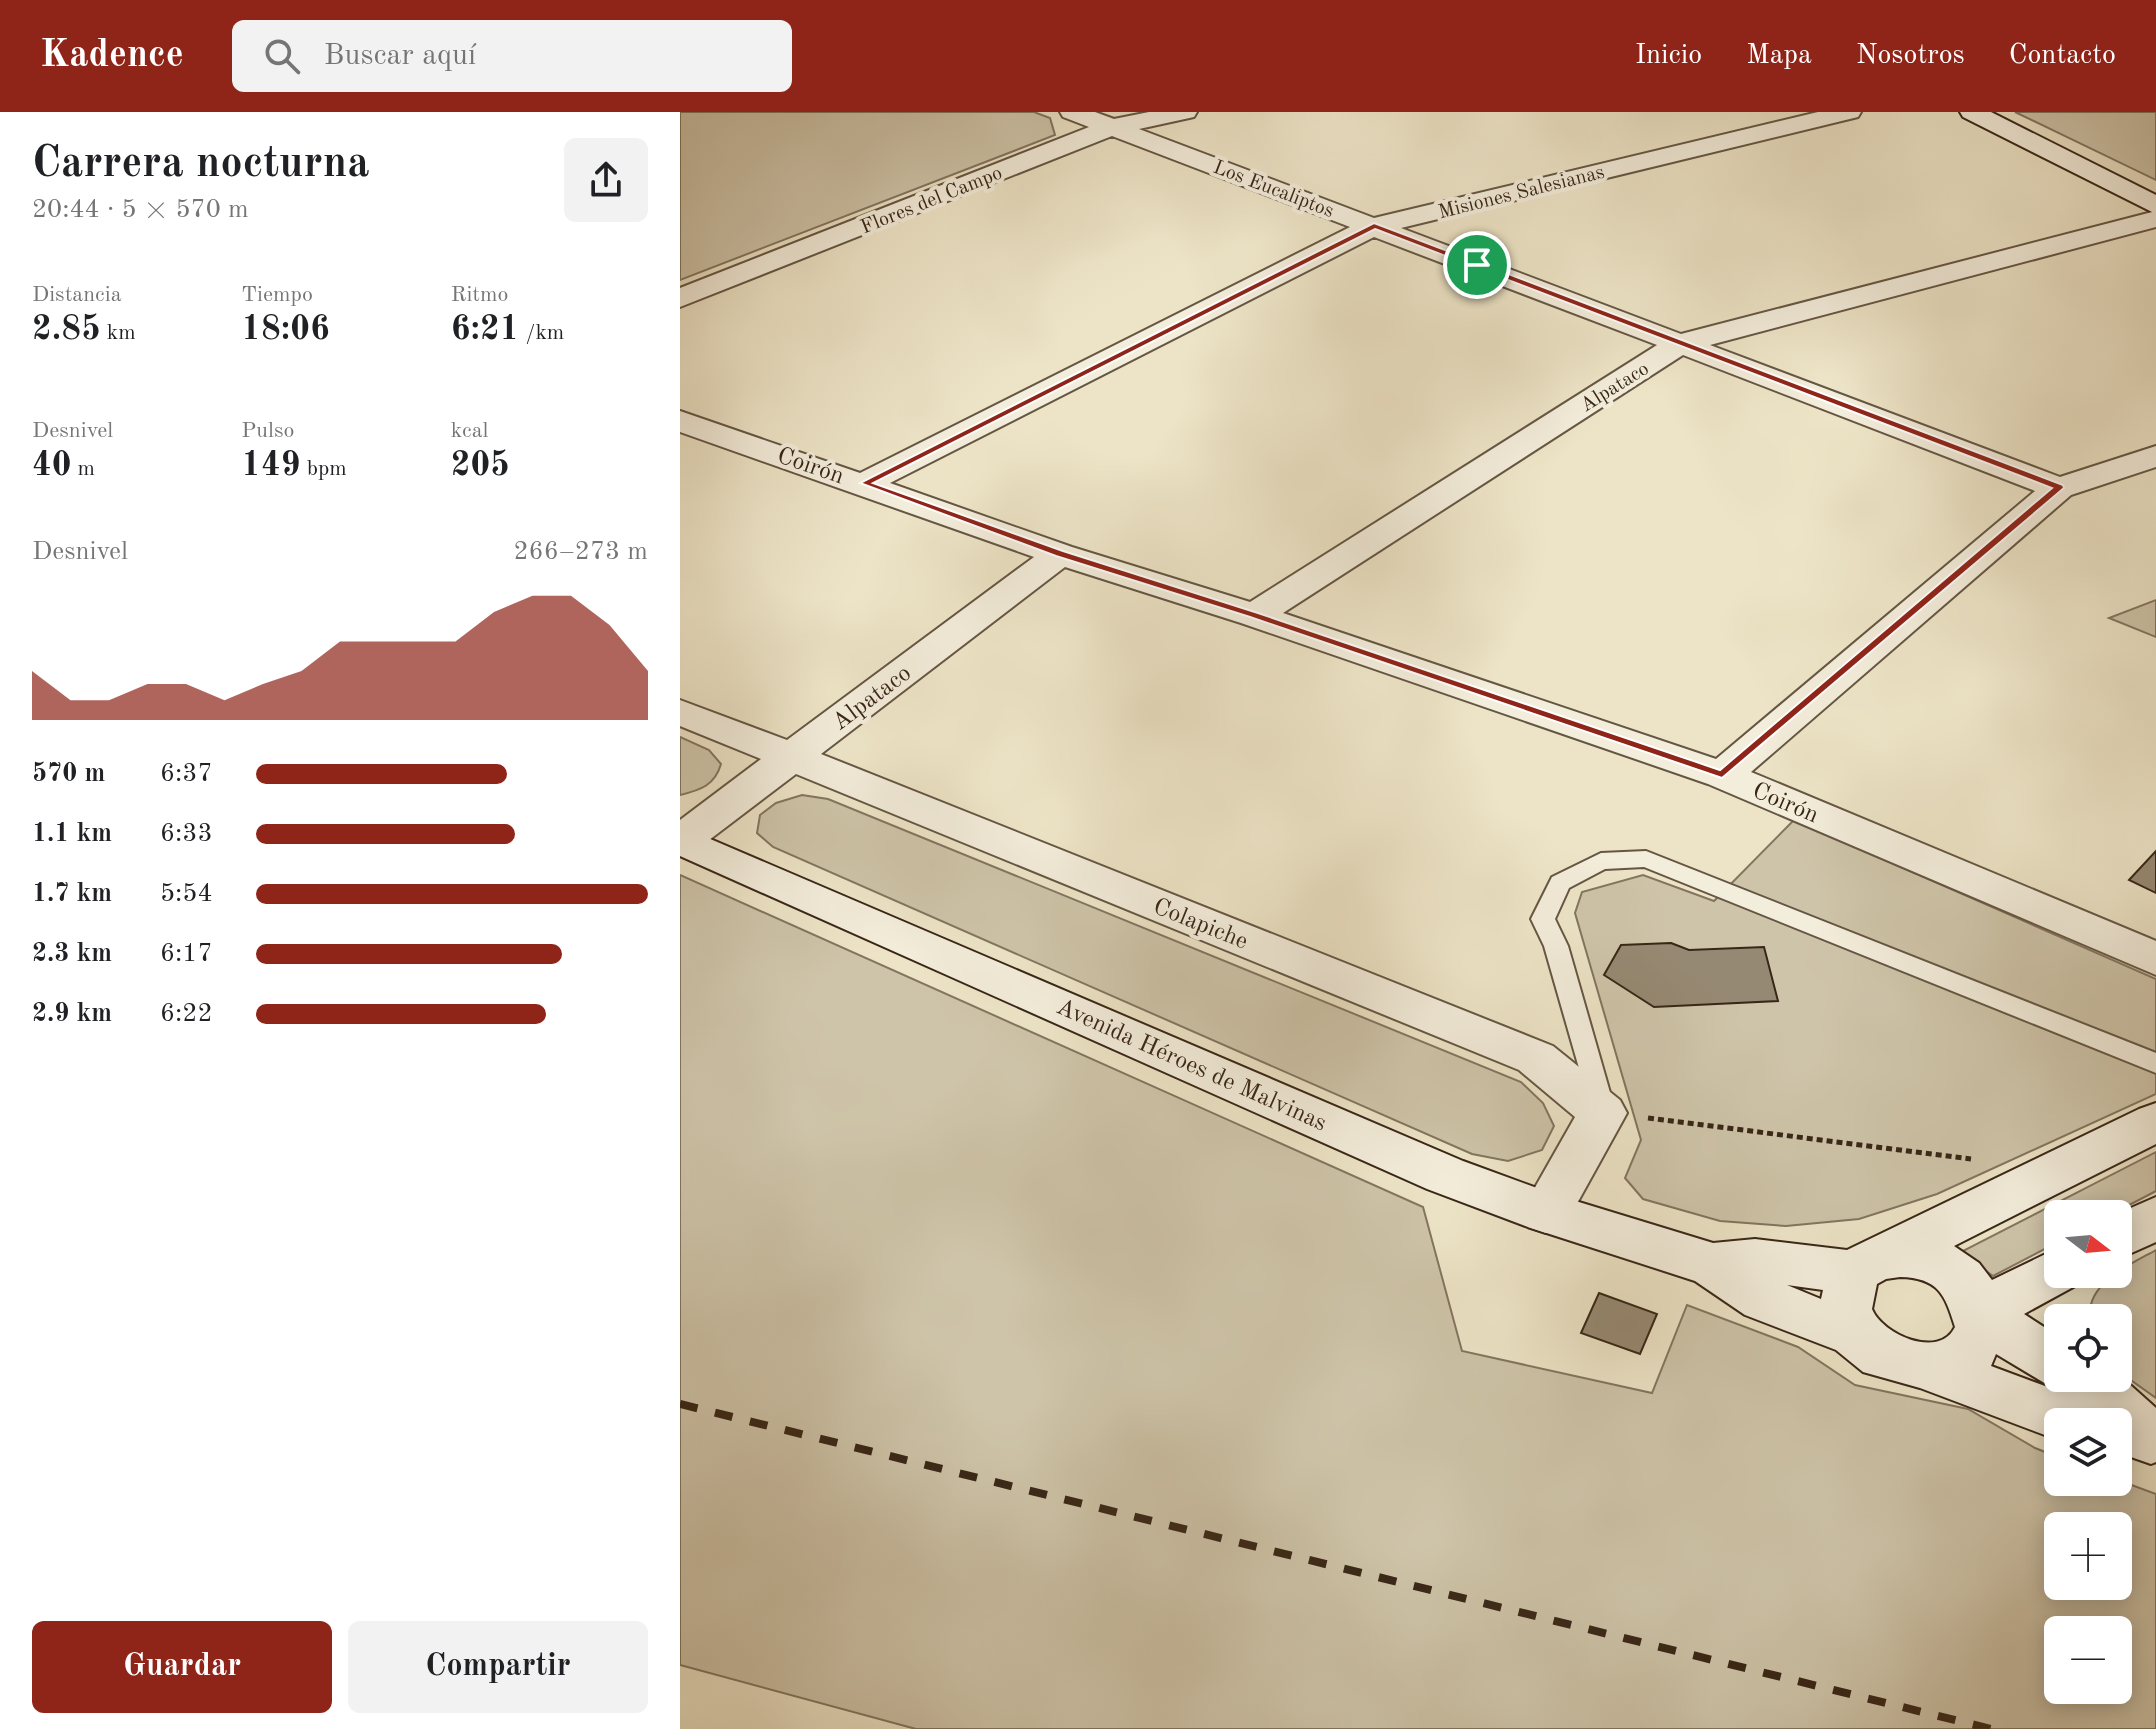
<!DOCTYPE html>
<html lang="es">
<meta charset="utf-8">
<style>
:root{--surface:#fff;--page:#f2f2f2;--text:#202124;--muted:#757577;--accent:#8f2418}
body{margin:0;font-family:"Old Standard TT",serif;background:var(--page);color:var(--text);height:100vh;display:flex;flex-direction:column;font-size:30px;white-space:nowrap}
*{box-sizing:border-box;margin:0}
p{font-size:26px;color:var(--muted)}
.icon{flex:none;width:44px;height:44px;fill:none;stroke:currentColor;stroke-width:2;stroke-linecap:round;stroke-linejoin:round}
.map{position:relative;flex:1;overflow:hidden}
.sheet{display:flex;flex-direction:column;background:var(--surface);width:680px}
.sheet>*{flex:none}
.needle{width:52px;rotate:106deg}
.controls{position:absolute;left:1364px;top:1088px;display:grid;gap:16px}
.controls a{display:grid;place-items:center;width:88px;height:88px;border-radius:12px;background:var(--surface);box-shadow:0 4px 20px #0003;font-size:40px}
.pin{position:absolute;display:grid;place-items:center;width:68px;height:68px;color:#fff;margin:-34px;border:4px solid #fff;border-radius:50%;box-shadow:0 2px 8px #0007}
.round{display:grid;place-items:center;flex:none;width:84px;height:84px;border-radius:12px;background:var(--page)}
.head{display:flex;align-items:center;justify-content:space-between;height:136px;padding:0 32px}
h1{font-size:44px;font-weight:700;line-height:60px}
.stats{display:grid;grid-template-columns:repeat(3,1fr);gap:12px;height:136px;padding:8px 32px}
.stats div{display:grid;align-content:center}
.stats b{font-size:34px;font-weight:700}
.stats small{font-size:22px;font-weight:400}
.stats p{font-size:22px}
.chart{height:224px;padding:16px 32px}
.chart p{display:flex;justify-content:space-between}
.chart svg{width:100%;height:144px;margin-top:8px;fill:var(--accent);opacity:.7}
.action{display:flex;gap:16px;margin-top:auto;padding:16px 32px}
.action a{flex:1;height:92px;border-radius:12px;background:var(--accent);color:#fff;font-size:32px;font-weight:700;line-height:92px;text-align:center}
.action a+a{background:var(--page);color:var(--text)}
ul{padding:0 32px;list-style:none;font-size:26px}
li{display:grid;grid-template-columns:128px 96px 1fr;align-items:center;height:60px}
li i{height:20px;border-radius:10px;background:var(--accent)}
header{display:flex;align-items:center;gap:48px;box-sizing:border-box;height:112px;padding:0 40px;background:var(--accent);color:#fff}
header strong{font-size:38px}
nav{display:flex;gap:44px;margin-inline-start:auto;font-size:28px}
.search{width:560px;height:72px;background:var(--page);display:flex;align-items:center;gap:20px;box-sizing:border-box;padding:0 28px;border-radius:12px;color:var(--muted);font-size:30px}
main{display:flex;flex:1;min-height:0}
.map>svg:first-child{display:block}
.green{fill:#cec4a9;stroke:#837560;stroke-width:2;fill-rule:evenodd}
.building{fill:#968973;stroke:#382617;stroke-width:2}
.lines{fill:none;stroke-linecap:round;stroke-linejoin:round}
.lane-casing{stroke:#655643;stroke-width:4}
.street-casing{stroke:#655643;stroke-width:4}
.secondary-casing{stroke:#382617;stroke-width:4}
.path{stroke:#382617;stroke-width:5;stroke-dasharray:6 4;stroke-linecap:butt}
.lane{fill:#f3eddb;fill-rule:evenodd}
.street{fill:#f3eddb;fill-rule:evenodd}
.secondary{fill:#f3eddb;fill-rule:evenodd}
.rail{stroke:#382617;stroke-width:8;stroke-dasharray:18 18;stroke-linecap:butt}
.route{fill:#8f2418;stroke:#fff;stroke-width:2;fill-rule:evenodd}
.labels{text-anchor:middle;stroke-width:8;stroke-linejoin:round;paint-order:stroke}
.far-street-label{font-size:20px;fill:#382617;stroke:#f3eddb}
.street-label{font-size:24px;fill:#382617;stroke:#f3eddb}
</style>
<header>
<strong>Kadence</strong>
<div class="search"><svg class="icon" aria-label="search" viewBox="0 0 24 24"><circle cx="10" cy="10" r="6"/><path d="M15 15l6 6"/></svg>Buscar aquí</div>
<nav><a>Inicio</a><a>Mapa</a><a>Nosotros</a><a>Contacto</a></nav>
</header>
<main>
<section class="sheet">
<div class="head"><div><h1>Carrera nocturna</h1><p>20:44 · 5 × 570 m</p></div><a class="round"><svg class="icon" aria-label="share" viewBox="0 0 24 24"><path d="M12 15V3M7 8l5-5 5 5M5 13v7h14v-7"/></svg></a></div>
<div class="stats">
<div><p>Distancia</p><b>2.85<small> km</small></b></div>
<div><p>Tiempo</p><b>18:06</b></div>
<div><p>Ritmo</p><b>6:21<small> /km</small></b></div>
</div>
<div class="stats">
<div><p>Desnivel</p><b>40<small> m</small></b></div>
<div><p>Pulso</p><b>149<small> bpm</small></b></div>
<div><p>kcal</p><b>205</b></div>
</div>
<div class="chart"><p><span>Desnivel</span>266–273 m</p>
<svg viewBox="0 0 160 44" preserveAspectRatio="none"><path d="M0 44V29L10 38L20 38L30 33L40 33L50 38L60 33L70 29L80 20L90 20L100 20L110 20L120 11L130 6L140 6L150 15L160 29V44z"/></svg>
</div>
<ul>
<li><b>570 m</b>6:37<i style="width:64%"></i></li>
<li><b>1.1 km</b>6:33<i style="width:66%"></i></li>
<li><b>1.7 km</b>5:54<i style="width:100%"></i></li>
<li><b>2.3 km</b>6:17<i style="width:78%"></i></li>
<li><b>2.9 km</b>6:22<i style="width:74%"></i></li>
</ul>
<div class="action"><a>Guardar</a><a>Compartir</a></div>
</section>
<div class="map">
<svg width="1476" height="1617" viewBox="0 0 1476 1617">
<rect width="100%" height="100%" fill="#ede4c7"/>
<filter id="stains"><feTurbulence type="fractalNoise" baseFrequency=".0025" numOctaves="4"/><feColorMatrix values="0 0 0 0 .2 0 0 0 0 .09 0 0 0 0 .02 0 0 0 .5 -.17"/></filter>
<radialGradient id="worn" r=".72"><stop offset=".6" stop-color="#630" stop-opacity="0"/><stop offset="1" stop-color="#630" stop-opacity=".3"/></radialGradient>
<g class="green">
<polygon points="0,0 354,0 370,6 375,23 0,168"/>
<polygon points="1335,0 1476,0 1476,68"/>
<polygon points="1476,488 1476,525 1429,506"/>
<path d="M0 625 29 638 41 652C35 673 21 678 0 683Z"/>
<polygon points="122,683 148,687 841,970 863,991 874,1014 862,1038 828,1049 792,1042 93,735 77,721 80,703 96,691"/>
<polygon points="1114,708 1476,867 1476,982 1257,1082 1179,1107 1106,1114 1040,1109 963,1087 945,1066 961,1028 895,801 902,780 963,763 1034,789"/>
<path d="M0 763 743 1095 782 1239 972 1281 1007 1193 1118 1235 1175 1273 1288 1297 1355 1336 1378 1345V1370H1438V1368L1476 1382V1617H236L0 1553ZM1438 1414V1474H1378V1414ZM1438 1518V1578H1378V1518Z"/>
<polygon points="1476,1040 1476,1079 1432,1102 1378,1102 1378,1130 1313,1164 1292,1149 1275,1143"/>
<path d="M1476 1138V1286L1438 1259V1206H1410C1406 1171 1451 1152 1476 1138Z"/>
</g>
<g class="building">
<polygon points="1476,739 1476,781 1449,768"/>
<polygon points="991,831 1009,838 1084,835 1098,889 974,895 924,863 941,833"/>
<polygon points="919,1181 977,1202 960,1242 901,1221"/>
</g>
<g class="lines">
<defs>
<polygon id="lane" points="966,739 1476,941 1476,961 964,755 925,757 889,776 875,807 888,834 935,998 931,1005 922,1008 913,1005 864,834 851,807 872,765 921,741"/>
<path id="street" d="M380 0H415L434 7 469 0H517L514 5 459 17 694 106 1138 0H1181L1178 5 721 116 1001 222 1476 99V115L1030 233 1380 365 1476 334V355L1391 383 1071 660 1476 829V863L1028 672 561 511 385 455 141 642 873 934 940 988 947 1001 884 1115 866 1121 848 1115 841 1100 895 1005 839 958 116 662 16 738 0 742V708L81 647 0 614V588L107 628 354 445 0 320V299L180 361 670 115 432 24 0 195V176L409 15 383 5ZM694 125 977 233 570 490 392 435 210 371ZM1003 243 1355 379 1036 647 603 501Z"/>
<g id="secondary">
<polygon points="1280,0 1311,0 1476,83 1476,102 1283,5"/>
<path d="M0 714 783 1049 876 1083 1033 1131 1075 1127 1167 1138 1459 997 1476 991V1032L1274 1134 1299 1151 1312 1168 1378 1136V1162H1402L1397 1173 1344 1202 1378 1224V1266H1438V1262L1476 1296V1350L1471 1352 1451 1345 1438 1332V1310H1378V1328L1240 1276 1183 1260 1156 1238 1065 1203 1015 1169 848 1115 747 1077 0 744ZM1220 1165C1258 1166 1265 1182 1275 1215 1259 1248 1202 1222 1192 1197L1197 1172 1206 1167ZM1107 1173 1143 1178 1141 1187ZM1316 1242 1376 1278 1311 1254Z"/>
<polygon points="1476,1085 1476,1130 1438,1147 1437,1102"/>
</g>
</defs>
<use href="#lane" class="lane-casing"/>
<use href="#street" class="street-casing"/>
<use href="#secondary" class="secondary-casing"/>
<polyline class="path" points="968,1006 1291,1047"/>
<use href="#lane" class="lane"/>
<use href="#street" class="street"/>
<use href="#secondary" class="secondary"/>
<polyline class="rail" points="0,1292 1311,1617"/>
</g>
<path class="route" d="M694 111 1383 373 1384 376 1042 666 570 505 376 444 180 371ZM695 117 1372 376 1040 658 578 501 383 439 193 371Z"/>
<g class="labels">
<g class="far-street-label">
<text transform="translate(594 76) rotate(21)" y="7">Los Eucaliptos</text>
<text transform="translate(841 79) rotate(-14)" y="7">Misiones Salesianas</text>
<text transform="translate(251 87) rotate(-22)" y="7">Flores del Campo</text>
<text transform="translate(934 274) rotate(-32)" y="7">Alpataco</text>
</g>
<g class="street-label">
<text transform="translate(131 353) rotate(19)" y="8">Coirón</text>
<text transform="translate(191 585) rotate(-37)" y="8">Alpataco</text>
<text transform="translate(1106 690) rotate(23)" y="8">Coirón</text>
<text transform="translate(521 811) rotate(22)" y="8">Colapiche</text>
<text transform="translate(512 952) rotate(24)" y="8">Avenida Héroes de Malvinas</text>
</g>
</g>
<rect width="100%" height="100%" filter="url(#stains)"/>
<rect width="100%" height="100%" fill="url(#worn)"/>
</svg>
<div class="controls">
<a><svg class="needle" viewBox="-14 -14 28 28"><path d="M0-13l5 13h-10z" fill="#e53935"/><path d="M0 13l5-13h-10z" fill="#757577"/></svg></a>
<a><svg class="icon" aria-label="locate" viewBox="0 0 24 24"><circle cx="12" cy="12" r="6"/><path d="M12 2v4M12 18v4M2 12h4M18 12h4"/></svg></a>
<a><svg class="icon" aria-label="layers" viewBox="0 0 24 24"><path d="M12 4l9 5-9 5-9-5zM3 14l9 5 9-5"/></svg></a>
<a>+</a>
<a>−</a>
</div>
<div class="pin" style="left:797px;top:153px;background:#1e9e55"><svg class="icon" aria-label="arrive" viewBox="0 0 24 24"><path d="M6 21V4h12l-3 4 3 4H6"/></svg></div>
</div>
</main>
